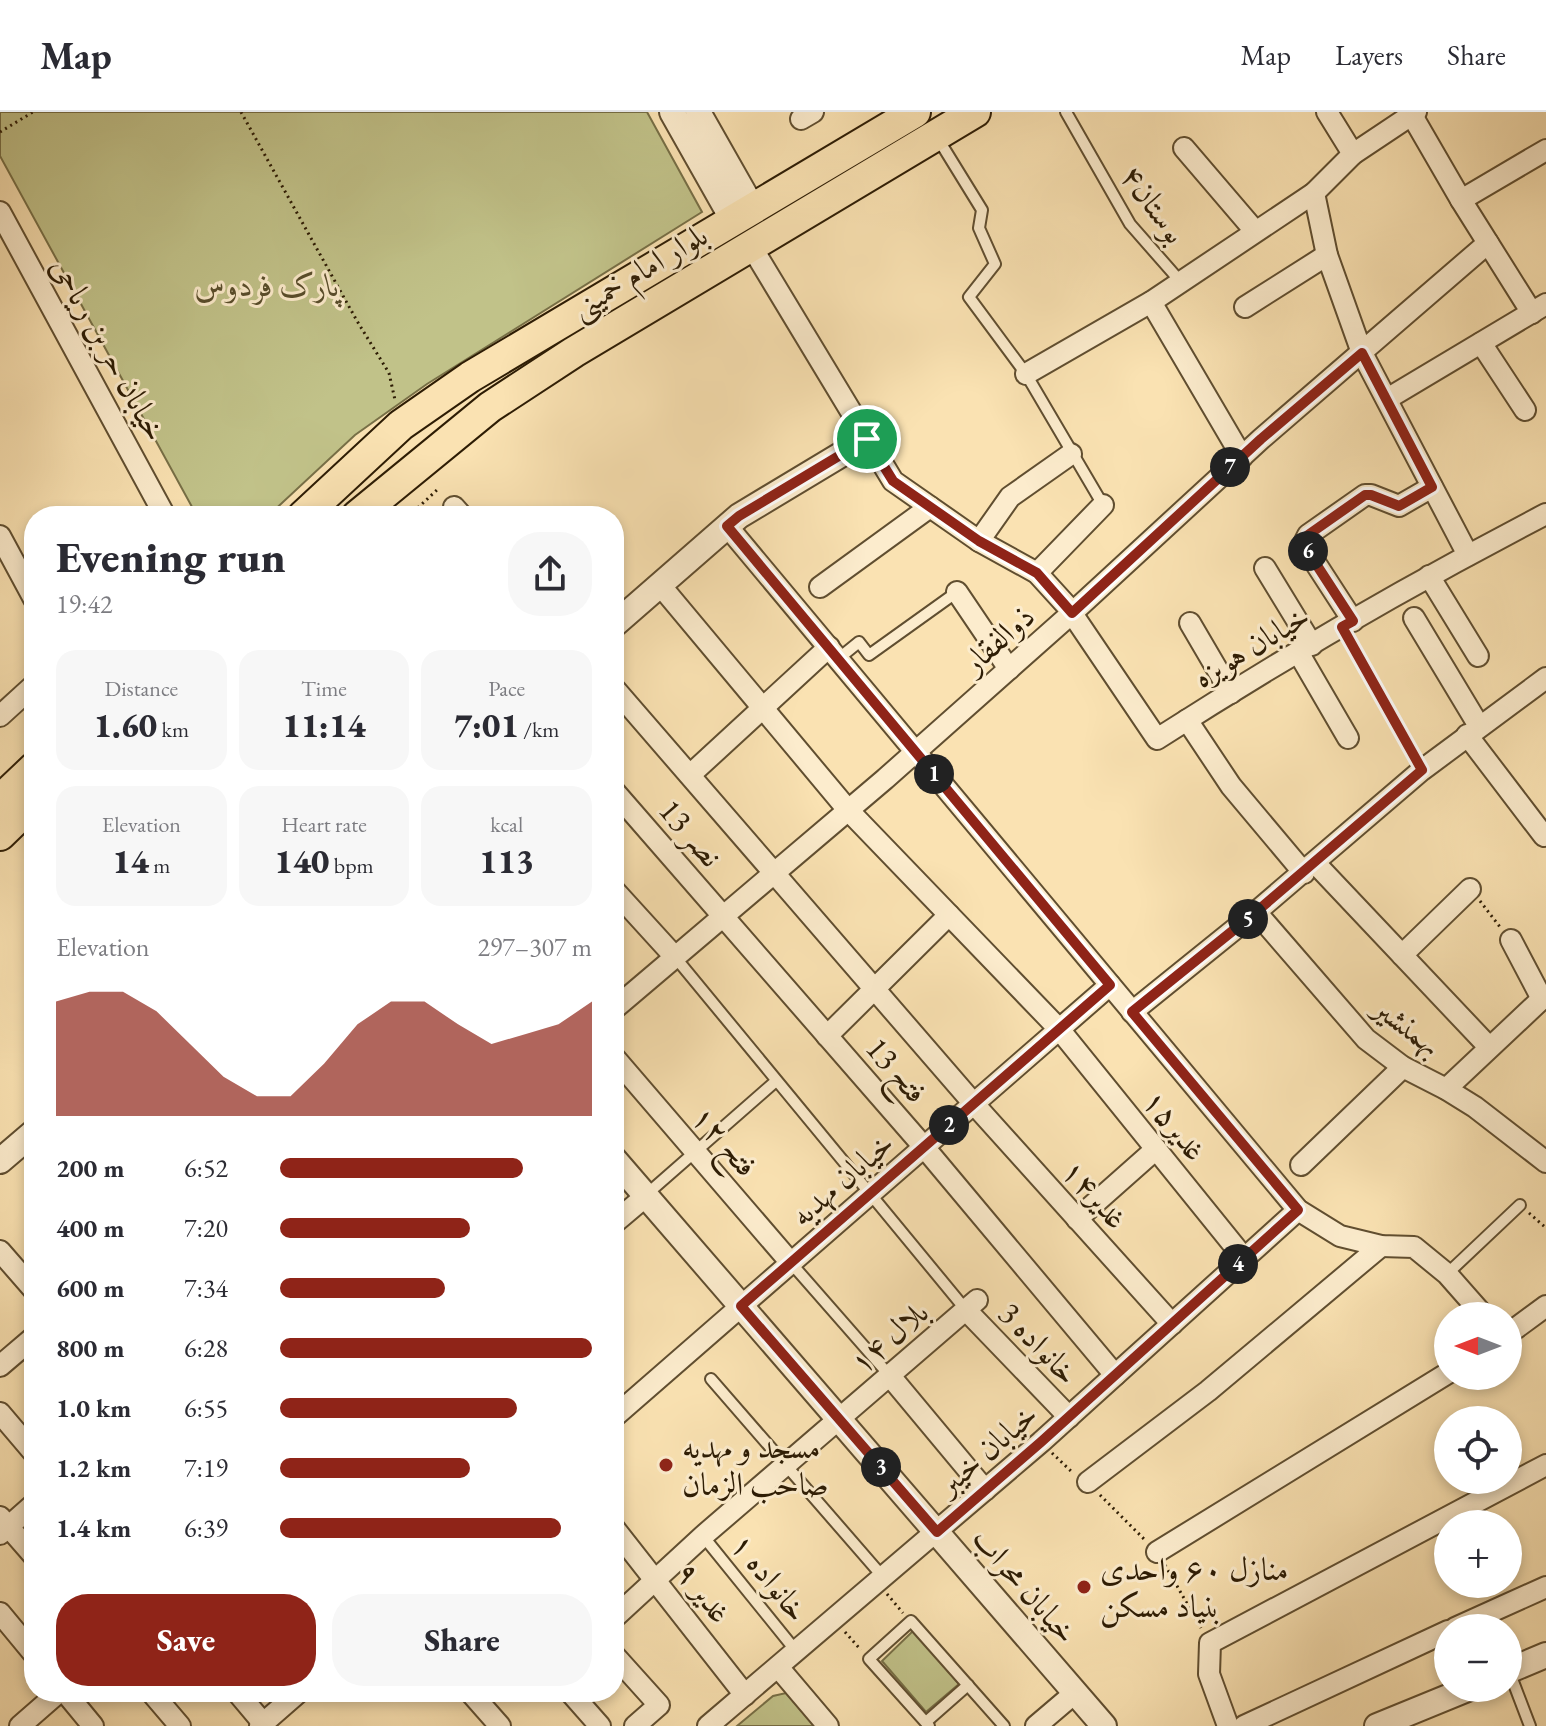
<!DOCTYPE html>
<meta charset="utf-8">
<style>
:root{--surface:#fff;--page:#f7f7f7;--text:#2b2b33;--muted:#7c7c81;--line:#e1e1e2;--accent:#8f2418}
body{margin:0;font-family:"EB Garamond",Amiri,serif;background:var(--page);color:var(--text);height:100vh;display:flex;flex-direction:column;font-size:30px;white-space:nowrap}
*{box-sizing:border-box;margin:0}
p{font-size:26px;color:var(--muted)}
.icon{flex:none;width:44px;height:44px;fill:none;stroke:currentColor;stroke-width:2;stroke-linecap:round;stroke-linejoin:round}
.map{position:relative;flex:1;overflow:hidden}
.sheet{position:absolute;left:24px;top:394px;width:600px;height:1196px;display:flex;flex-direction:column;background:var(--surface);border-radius:32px;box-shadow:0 4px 12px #0003}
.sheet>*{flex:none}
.needle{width:52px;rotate:270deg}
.tools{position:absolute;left:1434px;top:1190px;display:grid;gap:16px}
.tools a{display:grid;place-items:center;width:88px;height:88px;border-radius:50%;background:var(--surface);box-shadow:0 4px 12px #0003;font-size:40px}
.pin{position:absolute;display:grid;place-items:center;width:68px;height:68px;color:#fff;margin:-34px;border:4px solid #fff;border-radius:50%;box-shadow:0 2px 8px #0007}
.km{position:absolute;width:40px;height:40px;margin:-20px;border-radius:50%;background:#222;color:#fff;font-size:22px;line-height:40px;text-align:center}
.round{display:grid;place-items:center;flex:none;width:84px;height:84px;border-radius:32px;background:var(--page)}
.headline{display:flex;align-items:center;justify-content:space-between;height:136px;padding:0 32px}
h1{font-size:44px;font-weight:800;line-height:60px}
.stats{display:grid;grid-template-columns:repeat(3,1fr);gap:12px;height:136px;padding:8px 32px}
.stats div{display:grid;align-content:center;border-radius:20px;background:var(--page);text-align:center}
.stats b{font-size:34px;font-weight:800}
.stats small{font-size:22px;font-weight:400}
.stats p{font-size:22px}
.chart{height:224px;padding:16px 32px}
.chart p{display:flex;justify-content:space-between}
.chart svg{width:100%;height:144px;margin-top:8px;fill:var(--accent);opacity:.7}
.primary-button{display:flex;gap:16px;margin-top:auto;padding:16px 32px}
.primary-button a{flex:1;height:92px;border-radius:32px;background:var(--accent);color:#fff;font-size:32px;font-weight:800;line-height:92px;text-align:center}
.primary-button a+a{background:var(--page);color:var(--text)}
ul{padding:0 32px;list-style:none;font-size:26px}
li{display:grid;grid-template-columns:128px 96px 1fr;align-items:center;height:60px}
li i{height:20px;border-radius:10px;background:var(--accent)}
header{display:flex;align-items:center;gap:48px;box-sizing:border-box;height:112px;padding:0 40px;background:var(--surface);border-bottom:2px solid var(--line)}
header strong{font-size:38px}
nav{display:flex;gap:44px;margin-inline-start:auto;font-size:28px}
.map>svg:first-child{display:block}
.green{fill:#c1c289;stroke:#776f46;stroke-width:2}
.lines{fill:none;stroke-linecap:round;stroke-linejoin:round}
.service-casing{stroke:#604e30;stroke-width:14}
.minor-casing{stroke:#604e30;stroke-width:24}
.tertiary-casing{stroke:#604e30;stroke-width:28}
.primary-casing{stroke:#2d1c04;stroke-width:34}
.path{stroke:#2d1c04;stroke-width:3;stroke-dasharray:2 4;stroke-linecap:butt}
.service{stroke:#fceccd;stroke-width:10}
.minor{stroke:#fceccd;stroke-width:20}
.tertiary{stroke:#fceccd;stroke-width:24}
.primary{stroke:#fae2b2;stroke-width:30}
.route-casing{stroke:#fff;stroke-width:16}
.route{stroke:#8f2418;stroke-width:10}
.poi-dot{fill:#8f2418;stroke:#fceccd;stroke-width:3}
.labels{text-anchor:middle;stroke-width:6;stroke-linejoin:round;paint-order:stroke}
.street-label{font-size:32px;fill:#2d1c04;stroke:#fceccd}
.park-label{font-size:32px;font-style:italic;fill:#594e2c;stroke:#fceccd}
.poi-label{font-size:32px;fill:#2d1c04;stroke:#fceccd;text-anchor:start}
</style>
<header>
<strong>Map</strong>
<nav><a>Map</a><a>Layers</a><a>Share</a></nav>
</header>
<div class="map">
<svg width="1546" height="1614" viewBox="0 0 1546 1614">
<rect width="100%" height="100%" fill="#fae2b2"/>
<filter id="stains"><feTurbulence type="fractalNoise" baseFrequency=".0025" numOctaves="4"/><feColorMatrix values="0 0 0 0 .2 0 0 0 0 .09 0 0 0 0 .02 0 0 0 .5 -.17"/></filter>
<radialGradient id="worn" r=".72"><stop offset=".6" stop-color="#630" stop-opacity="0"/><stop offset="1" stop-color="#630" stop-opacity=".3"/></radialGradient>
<g class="green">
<polygon points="0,0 647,0 702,100 427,272 355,323 268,404 197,404 0,44"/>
<polygon points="914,1518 959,1572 926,1600 882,1549"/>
<polygon points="786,1581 815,1614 737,1614 773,1584"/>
</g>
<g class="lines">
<defs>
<g id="service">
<polyline points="1066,0 1130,112 1180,169"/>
<polyline points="937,25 982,98 979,116 995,152 969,185 1026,262 1103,393"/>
<polyline points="1342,515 1422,658"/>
<polyline points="838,547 859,530 869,543 957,480"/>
<polyline points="675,845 966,1198"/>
<polyline points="647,1082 776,969"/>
<polyline points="791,1151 890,1264"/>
<polyline points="1447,1162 1520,1093"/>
<polyline points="711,1267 883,1465"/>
<polyline points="703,1424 796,1539"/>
<polyline points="1509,1559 1530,1614"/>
<polyline points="926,1610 968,1573"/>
<polyline points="929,1614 869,1547 911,1509 1004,1614"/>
</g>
<g id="minor">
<polyline points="1327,0 1353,42"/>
<polyline points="1410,0 1461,88 1532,201"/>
<polyline points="801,7 813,0"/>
<polyline points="1184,36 1255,119"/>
<polyline points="1314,81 1327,143 1362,241 1468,443"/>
<polyline points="1461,88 1546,38"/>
<polyline points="0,100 165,404"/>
<path d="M751 134 893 369 979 429 1037 461 1067 494 1157 627C1283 546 1413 471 1546 402"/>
<polyline points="1151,190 1242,345"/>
<polyline points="1245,195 1327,143"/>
<polyline points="1481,231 1525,298"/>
<polyline points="1026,262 1151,190 1314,81 1353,42 1416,0"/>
<polyline points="1387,287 1546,192"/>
<polyline points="454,395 462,404"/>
<polyline points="727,414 1298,1098 1340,1124 1381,1134 1414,1135 1447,1162 1484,1204"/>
<polyline points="0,424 34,487"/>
<polyline points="979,429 1010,385 1071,342"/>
<polyline points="1265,456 1312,533"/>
<polyline points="1037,461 1103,393"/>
<polyline points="1429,464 1478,544"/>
<polyline points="660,473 848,698 1059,917 1244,1146"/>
<polyline points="820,475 930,395"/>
<polyline points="957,480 1009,557"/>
<polyline points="1414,506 1479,614"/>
<polyline points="1353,509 1307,438 1305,429 1308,423 1365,383 1371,383 1399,394 1432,375"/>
<polyline points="1190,511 1231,581"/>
<polyline points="1298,540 1348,626"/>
<polyline points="614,576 974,992 1172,1212"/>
<polyline points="0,604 34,573"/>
<polyline points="1187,608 1231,674 1304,761"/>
<polyline points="1467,623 1544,724 1546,723"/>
<polyline points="690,663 829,535"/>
<polyline points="614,679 924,1035 1115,1263"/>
<polyline points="1315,751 1489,935"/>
<polyline points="614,778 675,845"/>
<polyline points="1256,800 1366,927 1403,955 1446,977 1475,995 1546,1050"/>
<polyline points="1511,828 1542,887"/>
<polyline points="1402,843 1470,777"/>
<polyline points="614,897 885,667 1072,501 1261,327 1488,131"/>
<polyline points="1132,900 1256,800 1422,658 1546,566"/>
<polyline points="827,924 949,803"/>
<polyline points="614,945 791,1151"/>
<polyline points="1446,977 1546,883"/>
<polyline points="1301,1053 1403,955"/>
<polyline points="1077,1107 1156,1037"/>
<polyline points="614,1111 646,1084"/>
<polyline points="0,1139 34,1178"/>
<polyline points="966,1198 1069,1305"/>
<polyline points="1508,1222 1546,1194"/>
<polyline points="0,1254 34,1225"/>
<polyline points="890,1264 985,1378"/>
<polyline points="0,1301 34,1341"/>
<polyline points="614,1305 1110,873"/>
<polyline points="1088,1370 1208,1279 1381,1134"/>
<polyline points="0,1405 34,1444"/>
<polyline points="614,1416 745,1583"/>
<polyline points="0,1422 34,1392"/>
<polyline points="1157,1440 1448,1261"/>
<polyline points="0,1501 34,1542"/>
<polyline points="614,1506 703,1424 977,1188"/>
<polyline points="1455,1516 1546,1475"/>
<polyline points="614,1543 659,1593 635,1614"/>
<polyline points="778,1555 828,1614"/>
<polyline points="65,1580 93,1614"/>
<polyline points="151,1580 180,1614"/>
<polyline points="237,1580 263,1611"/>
<polyline points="470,1580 500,1614"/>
<polyline points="570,1580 600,1614"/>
<polyline points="20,1614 59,1580"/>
<polyline points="260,1614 299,1580"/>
<polyline points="708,1614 1041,1330 1298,1098"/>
<polyline points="1036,1614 1076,1580"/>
<polyline points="1228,1614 1209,1562 1210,1531 1546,1353"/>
<polyline points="1244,1614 1448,1519"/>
</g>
<g id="tertiary">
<polyline points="672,0 733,108"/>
<polyline points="698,0 753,97"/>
<polyline points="614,513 739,404 867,327"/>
<polyline points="614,1047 1104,1614"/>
<polyline points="0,1049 34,1020"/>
<polyline points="1508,1559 1546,1543"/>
<polyline points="1377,1614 1470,1576"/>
</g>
<g id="primary">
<polyline points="303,404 401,313 470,265 915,0"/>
<polyline points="357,404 490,295 574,240 975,0"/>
<polyline points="0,688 34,656"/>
<polyline points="0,723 34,690"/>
</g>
</defs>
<use href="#service" class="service-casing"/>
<use href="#minor" class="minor-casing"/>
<use href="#tertiary" class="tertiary-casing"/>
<use href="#primary" class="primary-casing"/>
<g class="path">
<polyline points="241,0 357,209 389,261 395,288"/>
<polyline points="0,20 33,0"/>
<polyline points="409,404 438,377"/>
<polyline points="1480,789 1500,815"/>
<polyline points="1529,1101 1546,1116"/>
<polyline points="1052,1341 1073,1361"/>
<polyline points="1100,1383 1146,1429"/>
<polyline points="1165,1453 1201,1516"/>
<polyline points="887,1482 903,1501"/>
<polyline points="845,1520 861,1538"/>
<polyline points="597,1587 605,1580"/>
</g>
<use href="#service" class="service"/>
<use href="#minor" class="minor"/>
<use href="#tertiary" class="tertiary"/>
<use href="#primary" class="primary"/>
</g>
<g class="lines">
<defs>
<polygon id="route" points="1362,241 1432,375 1399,394 1371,383 1365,383 1308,423 1305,429 1307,438 1353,509 1342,515 1422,658 1256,800 1132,900 1298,1098 1041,1330 937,1420 741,1194 1110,873 727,414 739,404 867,327 893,369 979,429 1037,461 1072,501 1261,327"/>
</defs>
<use href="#route" class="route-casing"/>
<use href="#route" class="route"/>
</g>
<g class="poi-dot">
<circle cx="666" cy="1353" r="8"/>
<circle cx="1084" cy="1475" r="8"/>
</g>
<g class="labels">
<g class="street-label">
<text transform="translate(1154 92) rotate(54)" y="11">بوستان۴</text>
<text transform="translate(639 159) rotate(-31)" y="11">بلوار امام خمینی</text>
<text transform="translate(109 237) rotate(61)" y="11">خیابان حر بن ریاحی</text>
<text transform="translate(998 527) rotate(-42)" y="11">ذوالفقار</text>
<text transform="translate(1251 534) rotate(-31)" y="11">خیابان هویزه</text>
<text transform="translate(691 721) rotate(49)" y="11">نصر 13</text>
<text transform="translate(1408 914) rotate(37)" y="11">بهمنشیر</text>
<text transform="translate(897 958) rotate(49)" y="11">فتح 13</text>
<text transform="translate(1175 1013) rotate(51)" y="11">غدیر۱۵</text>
<text transform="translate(725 1029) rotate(49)" y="11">فتح ۱۲</text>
<text transform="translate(842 1067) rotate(-41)" y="11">خیابان مهدیه</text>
<text transform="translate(1095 1082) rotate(48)" y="11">غدیر۱۴</text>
<text transform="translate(889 1225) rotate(-41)" y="11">بلال ۱۴</text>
<text transform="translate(1039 1231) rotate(46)" y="11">خانواده 3</text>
<text transform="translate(987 1337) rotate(-41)" y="11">خیابان خیبر</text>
<text transform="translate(770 1465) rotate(51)" y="11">خانواده ۱</text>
<text transform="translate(1025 1473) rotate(49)" y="11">خیابان محراب</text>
<text transform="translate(704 1480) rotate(52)" y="11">غدیر ۹</text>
</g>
<g class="park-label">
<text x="267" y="184">پارک فردوس</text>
</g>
<g class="poi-label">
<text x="682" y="1346">مسجد و مهدیه<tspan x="682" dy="37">صاحب الزمان</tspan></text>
<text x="1100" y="1468">منازل ۶۰ واحدی<tspan x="1100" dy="37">بنیاد مسکن</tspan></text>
</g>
</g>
<rect width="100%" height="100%" filter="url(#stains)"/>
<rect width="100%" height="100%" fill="url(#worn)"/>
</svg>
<div class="tools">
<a><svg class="needle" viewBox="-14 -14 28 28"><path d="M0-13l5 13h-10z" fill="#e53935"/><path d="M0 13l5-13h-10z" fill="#7c7c81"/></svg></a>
<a><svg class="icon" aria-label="locate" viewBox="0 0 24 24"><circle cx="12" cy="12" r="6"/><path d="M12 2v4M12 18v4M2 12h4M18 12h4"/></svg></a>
<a>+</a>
<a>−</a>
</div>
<div class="pin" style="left:867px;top:327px;background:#1e9e55"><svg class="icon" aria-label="arrive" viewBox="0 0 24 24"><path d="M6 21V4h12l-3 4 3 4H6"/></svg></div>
<b class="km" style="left:934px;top:662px">1</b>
<b class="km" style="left:949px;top:1013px">2</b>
<b class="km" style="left:881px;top:1355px">3</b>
<b class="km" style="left:1238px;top:1152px">4</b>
<b class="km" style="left:1248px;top:807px">5</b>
<b class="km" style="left:1308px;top:439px">6</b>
<b class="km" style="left:1230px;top:355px">7</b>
<section class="sheet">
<div class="headline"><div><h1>Evening run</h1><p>19:42</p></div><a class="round"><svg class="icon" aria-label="share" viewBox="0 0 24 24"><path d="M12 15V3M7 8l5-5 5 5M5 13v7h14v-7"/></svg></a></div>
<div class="stats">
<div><p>Distance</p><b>1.60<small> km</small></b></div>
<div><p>Time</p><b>11:14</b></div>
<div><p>Pace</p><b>7:01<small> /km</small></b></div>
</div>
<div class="stats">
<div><p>Elevation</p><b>14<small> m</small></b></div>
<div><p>Heart rate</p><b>140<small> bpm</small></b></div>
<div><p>kcal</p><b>113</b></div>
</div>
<div class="chart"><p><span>Elevation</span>297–307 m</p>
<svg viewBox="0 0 160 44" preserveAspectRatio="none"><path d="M0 44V9L10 6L20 6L30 12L40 22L50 32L60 38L70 38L80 28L90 16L100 9L110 9L120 16L130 22L140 19L150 16L160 9V44z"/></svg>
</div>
<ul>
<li><b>200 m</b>6:52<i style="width:78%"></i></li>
<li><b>400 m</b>7:20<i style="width:61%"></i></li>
<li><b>600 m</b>7:34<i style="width:53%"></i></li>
<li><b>800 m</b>6:28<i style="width:100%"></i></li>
<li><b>1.0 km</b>6:55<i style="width:76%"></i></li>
<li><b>1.2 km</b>7:19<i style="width:61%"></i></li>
<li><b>1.4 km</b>6:39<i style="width:90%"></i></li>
</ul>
<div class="primary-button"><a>Save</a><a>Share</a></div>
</section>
</div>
